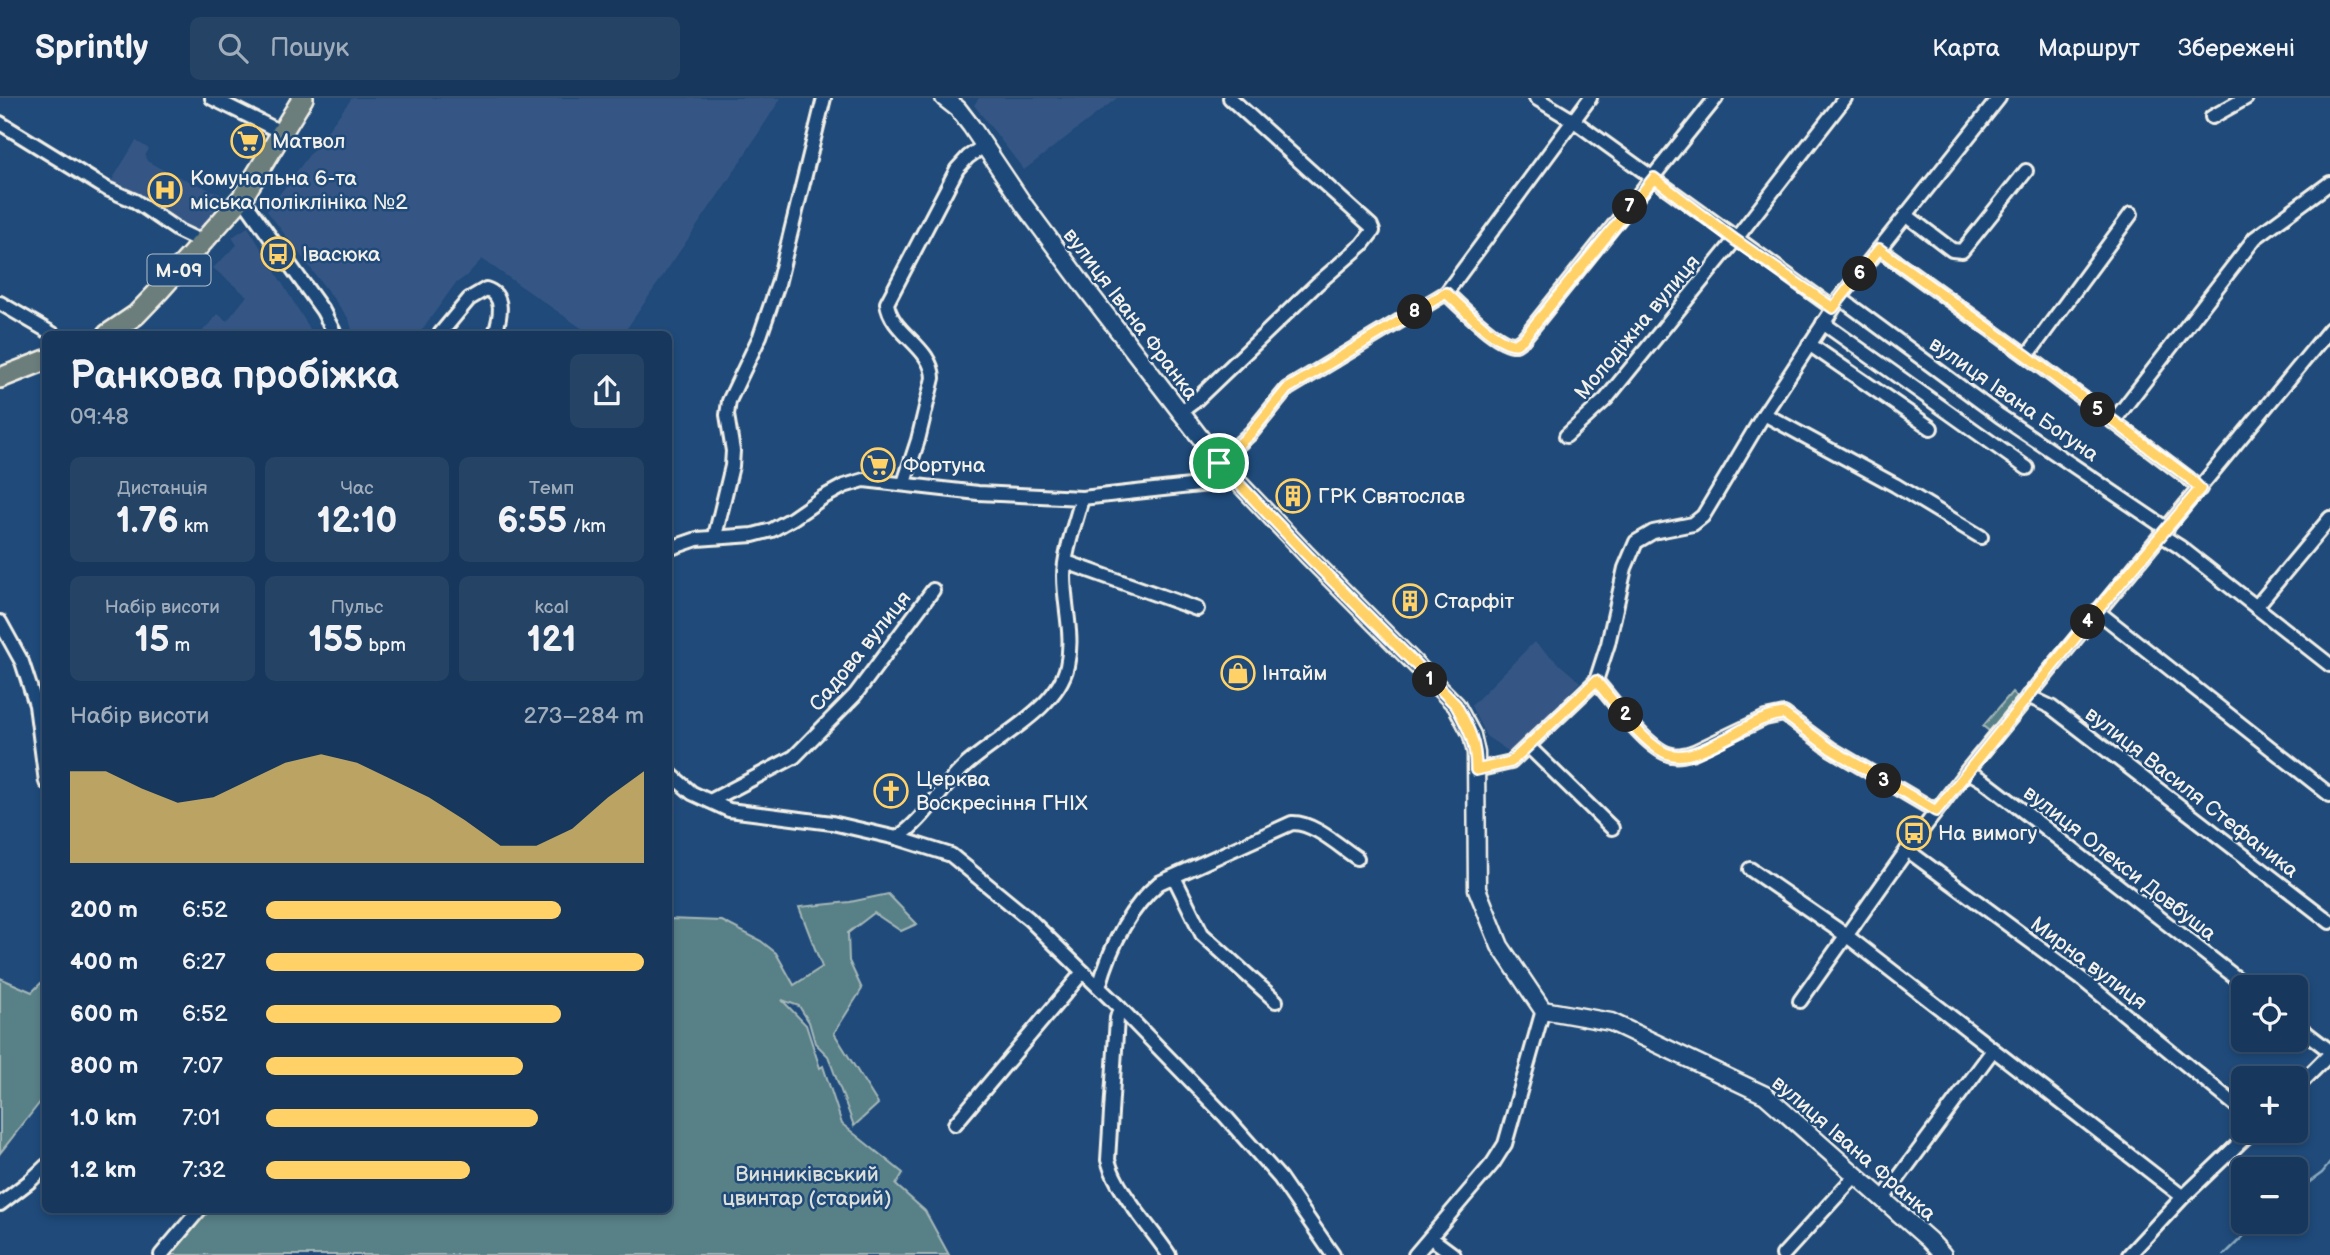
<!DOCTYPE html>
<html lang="uk">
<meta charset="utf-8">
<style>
:root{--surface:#17385c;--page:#244365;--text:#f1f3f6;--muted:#9eacbb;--line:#365272;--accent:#ffd166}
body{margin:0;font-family:"Balsamiq Sans",sans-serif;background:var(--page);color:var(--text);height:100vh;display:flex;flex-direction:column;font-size:26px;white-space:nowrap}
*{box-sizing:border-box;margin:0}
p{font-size:23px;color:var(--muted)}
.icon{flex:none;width:38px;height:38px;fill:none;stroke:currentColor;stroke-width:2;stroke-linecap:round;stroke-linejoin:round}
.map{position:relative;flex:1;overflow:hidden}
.panel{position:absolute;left:42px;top:233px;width:630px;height:882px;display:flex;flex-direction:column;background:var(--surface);border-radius:10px;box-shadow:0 4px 10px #0003,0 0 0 2px var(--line)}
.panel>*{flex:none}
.buttons{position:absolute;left:2231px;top:877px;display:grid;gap:14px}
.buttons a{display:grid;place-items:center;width:77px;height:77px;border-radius:10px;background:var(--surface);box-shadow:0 4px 10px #0003,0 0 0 2px var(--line);font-size:35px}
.pin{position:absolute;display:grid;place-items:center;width:60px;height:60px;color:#fff;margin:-30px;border:4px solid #fff;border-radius:50%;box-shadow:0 2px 7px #0007}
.km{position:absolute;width:35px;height:35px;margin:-18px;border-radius:50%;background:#222;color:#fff;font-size:19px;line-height:35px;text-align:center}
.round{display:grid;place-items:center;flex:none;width:74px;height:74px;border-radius:10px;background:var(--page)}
.headline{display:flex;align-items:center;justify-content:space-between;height:119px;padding:0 28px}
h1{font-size:38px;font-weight:700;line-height:52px}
.figures{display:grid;grid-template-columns:repeat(3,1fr);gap:10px;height:119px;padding:7px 28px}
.figures div{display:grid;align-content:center;border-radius:10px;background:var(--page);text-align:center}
.figures b{font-size:35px;font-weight:700}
.figures small{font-size:19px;font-weight:400}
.figures p{font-size:19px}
.chart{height:196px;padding:14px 28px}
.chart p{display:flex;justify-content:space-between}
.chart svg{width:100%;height:126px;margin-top:7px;fill:var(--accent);opacity:.7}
ul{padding:0 28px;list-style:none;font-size:23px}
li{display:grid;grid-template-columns:112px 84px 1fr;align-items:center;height:52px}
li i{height:18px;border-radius:9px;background:var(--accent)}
header{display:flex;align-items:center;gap:42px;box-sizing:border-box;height:98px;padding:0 35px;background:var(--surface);border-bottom:2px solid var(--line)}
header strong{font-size:33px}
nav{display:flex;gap:38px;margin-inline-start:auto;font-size:24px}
.search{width:490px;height:63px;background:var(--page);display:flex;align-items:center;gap:18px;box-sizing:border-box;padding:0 24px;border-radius:10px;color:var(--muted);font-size:26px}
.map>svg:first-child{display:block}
.built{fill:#355785}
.green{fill:#588087;stroke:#a6b8b8;stroke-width:2}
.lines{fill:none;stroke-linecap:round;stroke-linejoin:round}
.stream{stroke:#8baabe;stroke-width:2.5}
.minor-casing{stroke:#f4f1e8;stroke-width:18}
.tertiary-casing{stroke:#f4f1e8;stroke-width:21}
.primary-casing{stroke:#f4f1e8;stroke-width:24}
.minor{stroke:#1f4a7a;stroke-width:12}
.tertiary{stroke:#1f4a7a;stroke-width:16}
.primary{stroke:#6c7e7c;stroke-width:19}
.route-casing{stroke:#fff;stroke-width:14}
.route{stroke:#ffd166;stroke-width:9}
.labels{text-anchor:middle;stroke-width:5;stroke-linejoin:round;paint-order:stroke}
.shield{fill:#1f4a7a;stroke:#b4bfc7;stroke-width:2}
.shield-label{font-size:19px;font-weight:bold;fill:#f4f1e8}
.poi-label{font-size:21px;fill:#f4f1e8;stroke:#1f4a7a;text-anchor:start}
.street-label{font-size:21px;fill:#f4f1e8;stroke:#1f4a7a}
.park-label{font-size:21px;fill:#dde0d9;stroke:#1f4a7a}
</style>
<header>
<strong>Sprintly</strong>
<div class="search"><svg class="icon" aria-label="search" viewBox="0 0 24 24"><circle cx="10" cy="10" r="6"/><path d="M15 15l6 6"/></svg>Пошук</div>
<nav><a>Карта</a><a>Маршрут</a><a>Збережені</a></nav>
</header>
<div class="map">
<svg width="2330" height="1157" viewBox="0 0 2330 1157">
<rect width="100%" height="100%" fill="#1f4a7a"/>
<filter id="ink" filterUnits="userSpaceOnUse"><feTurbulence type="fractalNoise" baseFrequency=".0143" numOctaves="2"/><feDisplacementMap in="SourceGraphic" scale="14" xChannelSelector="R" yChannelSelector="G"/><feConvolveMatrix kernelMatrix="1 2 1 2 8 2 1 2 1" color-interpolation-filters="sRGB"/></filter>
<g filter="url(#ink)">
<g class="built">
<polygon points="352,0 781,0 725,87 623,236 590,236 482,161 466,178 455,186 419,236 353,236 349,221 267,113"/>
<polygon points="979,0 1117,0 1024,72 974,7"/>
<polygon points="136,43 149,51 145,58 147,63 163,72 225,98 197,134 109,87"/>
<polygon points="248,129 313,236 200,236 218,216 227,223 247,198 213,170 237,147 232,139"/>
<polygon points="1534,544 1580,584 1511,655 1486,638 1471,608"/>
</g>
<g class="green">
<polygon points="2012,594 2021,603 1994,637 1983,628"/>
<polygon points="888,796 917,826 901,833 874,815 848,835 849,863 862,891 834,935 878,1006 854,1028 828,958 815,945 809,924 799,908 782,902 806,927 820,970 823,968 842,1026 903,1075 896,1087 925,1113 949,1157 163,1157 201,1111 668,1111 669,821 722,823 761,843 776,855 794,887 822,869 799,809 850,804"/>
<polygon points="0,880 32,894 45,881 45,998 0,1055"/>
</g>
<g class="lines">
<g class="stream">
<polyline points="2296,1094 2322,1075 2330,1065"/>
<polyline points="2224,1157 2258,1124"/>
</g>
<defs>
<g id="minor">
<polyline points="212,0 283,35"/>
<polyline points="1536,0 1574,23 1833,210"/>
<polyline points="2212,19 2246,0"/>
<polyline points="0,25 107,91 135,103 179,133 204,145"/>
<polyline points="242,100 323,213 335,236"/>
<polyline points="1906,117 1952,152 1962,153 2026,73"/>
<polyline points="1879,151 2027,258 2188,380 2200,391"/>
<path d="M1446 195C1461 208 1498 248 1516 246L1523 241 1716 0"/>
<polyline points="1840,200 2000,318 2167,431"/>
<polyline points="0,205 53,236"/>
<polyline points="1823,225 2027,370"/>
<path d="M440 236 469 201 486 191C506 197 500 220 495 236"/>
<polyline points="1809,246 1931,330"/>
<polyline points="2027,258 2131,116"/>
<polyline points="1179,315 1194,304 1317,186 1362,147 1373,133 1371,128 1230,0"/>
<polyline points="1764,316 1895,387 1981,439"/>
<polyline points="2113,324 2255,140 2330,85"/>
<polyline points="1566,338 1606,301 1735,142 1845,0"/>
<polyline points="1219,364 1251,335 1287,291 1446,195 1590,0"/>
<path d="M904 385 918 342 933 280C932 248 891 236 887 205L957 71 968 59 985 47"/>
<polyline points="2161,437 2180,449 2330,567"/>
<polyline points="715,438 732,368 733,353 727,317 729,303 760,238 778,186 824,0"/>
<polyline points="668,451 697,441 753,437 772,432 793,420 822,400 844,388 864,382 978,395 1082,400 1235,383"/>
<polyline points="1066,464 1197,511"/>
<polyline points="2256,509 2330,420"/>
<polyline points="2097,513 2330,697"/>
<polyline points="0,524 22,564 36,607 46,684"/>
<path d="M1596 583C1613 602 1648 653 1672 657 1680 659 1687 656 1694 654L1765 620 1784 616 1831 651 1936 713"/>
<polyline points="2028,598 2051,609 2330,824"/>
<polyline points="1528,648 1612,730"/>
<polyline points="1476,672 1511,664 1596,583 1608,546 1625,470 1636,444 1653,434 1693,426 1703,418 1764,316 1840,200 1999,0"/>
<polyline points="1967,673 1984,683 2027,716 2248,889"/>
<polyline points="668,674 692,695 729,712 832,725 897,740 951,757 1029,821 1120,910 1225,1018 1280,1080 1333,1157"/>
<polyline points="710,703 794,659 855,597 933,492"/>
<path d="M897 740C926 721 941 689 966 667 997 639 1057 611 1067 568 1074 537 1064 509 1064 478 1064 455 1076 423 1082 400"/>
<polyline points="1907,752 2083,882 2244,1014"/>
<polyline points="1750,771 1847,838 2183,1099"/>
<polyline points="1174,779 1202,836 1276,903"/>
<path d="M1099 889C1110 850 1127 812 1159 785L1292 725C1313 724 1339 748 1357 760"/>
<polyline points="1800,903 1907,752 1967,673 2330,231"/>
<path d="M1120 910 1117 920 1108 1062C1117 1095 1150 1128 1169 1157"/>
<polyline points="2296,927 2330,953"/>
<polyline points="2296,990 2330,956"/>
<polyline points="955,1026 1083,874"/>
<polyline points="1882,1102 1993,952"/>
<polyline points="0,1106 30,1083 46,1068"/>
<polyline points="1431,1140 1454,1157"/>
<polyline points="161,1157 200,1111"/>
<polyline points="1415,1157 1493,1065 1505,1046 1543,912"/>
<polyline points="1783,1157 1856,1077"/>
<polyline points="2129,1157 2183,1099 2253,1032"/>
</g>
<polyline id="tertiary" points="944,0 958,11 971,28 1024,107 1087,192 1219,364 1307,457 1456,607 1472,637 1476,655 1477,791 1500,848 1543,912 1611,924 1765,997 1929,1142 1943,1157"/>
<g id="primary">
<polyline points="108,236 136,217 159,193 242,100 303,0"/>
<polyline points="0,280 46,262"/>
</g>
</defs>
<use href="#minor" class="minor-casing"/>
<use href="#tertiary" class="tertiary-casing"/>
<use href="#primary" class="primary-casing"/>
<use href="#minor" class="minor"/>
<use href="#tertiary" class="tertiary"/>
<use href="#primary" class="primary"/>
</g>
</g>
<g class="lines" filter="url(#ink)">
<defs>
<path id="route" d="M1654 80 1735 142 1833 210 1879 151 2027 258 2189 380 2200 391 2097 513 1936 713 1831 651 1784 616C1763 618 1747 629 1729 639 1713 647 1691 660 1673 657 1648 654 1613 602 1596 583L1511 664 1476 672C1476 644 1469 631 1456 607L1307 457 1219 365 1251 335 1287 291 1446 195C1461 208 1498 248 1516 246L1523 241Z"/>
</defs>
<use href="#route" class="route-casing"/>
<use href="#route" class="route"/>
</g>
<defs>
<symbol id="supermarket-ring" viewBox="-11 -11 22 22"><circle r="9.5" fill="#1f4a7a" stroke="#ffd166" stroke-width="1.5"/><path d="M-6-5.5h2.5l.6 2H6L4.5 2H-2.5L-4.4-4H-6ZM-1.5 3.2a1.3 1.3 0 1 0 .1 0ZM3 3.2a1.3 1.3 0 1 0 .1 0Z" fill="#ffd166"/></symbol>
<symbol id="hospital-ring" viewBox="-11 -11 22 22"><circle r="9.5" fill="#1f4a7a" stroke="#ffd166" stroke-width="1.5"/><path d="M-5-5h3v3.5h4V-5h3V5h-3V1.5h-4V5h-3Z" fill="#ffd166"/></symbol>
<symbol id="bus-ring" viewBox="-11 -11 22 22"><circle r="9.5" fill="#1f4a7a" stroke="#ffd166" stroke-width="1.5"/><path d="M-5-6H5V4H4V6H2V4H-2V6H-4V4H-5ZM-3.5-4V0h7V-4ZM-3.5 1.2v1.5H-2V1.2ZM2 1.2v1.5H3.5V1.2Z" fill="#ffd166"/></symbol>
<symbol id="building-ring" viewBox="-11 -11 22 22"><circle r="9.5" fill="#1f4a7a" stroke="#ffd166" stroke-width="1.5"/><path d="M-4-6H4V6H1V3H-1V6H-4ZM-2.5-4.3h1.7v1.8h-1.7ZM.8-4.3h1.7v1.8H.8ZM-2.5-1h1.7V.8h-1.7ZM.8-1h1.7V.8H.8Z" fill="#ffd166"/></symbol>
<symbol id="shop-ring" viewBox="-11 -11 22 22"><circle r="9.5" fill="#1f4a7a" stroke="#ffd166" stroke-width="1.5"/><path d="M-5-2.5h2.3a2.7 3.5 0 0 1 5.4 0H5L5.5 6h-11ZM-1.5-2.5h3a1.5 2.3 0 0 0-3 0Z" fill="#ffd166"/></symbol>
<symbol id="church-ring" viewBox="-11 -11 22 22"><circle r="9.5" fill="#1f4a7a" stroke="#ffd166" stroke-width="1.5"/><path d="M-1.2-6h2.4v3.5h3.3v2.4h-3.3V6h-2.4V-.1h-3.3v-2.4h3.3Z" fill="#ffd166"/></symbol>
</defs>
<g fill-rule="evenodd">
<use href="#supermarket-ring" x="229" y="24" width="38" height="38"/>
<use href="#hospital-ring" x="146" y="73" width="38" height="38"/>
<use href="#bus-ring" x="259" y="137" width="38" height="38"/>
<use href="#supermarket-ring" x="859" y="348" width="38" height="38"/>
<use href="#building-ring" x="1274" y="379" width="38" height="38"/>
<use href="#building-ring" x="1391" y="484" width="38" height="38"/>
<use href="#shop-ring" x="1219" y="556" width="38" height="38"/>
<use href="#church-ring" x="872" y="674" width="38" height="38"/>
<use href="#bus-ring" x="1895" y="716" width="38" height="38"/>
</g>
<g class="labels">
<rect class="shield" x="147.5" y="156.5" width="63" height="31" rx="5"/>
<g class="shield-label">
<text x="179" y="179">М-09</text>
</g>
<g class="poi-label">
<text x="272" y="50">Матвол</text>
<text x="190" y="87">Комунальна 6-та<tspan x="190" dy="24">міська поліклініка №2</tspan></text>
<text x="302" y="163">Івасюка</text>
<text x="903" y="374">Фортуна</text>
<text x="1318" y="405">ГРК Святослав</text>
<text x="1434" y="510">Старфіт</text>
<text x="1262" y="582">Інтайм</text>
<text x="916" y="688">Церква<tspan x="916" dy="24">Воскресіння ГНІХ</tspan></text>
<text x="1938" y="742">На вимогу</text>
</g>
<g class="street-label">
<text transform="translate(1131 216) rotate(53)" y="7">вулиця Івана Франка</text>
<text transform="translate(1637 229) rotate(-50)" y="7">Молодіжна вулиця</text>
<text transform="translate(2014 301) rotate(35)" y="7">вулиця Івана Богуна</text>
<text transform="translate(860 553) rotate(-51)" y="7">Садова вулиця</text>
<text transform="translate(2192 694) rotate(38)" y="7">вулиця Василя Стефаника</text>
<text transform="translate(2120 765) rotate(38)" y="7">вулиця Олекси Довбуша</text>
<text transform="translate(2089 865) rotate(37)" y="7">Мирна вулиця</text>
<text transform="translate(1854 1050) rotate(41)" y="7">вулиця Івана Франка</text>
</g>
<g class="park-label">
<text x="807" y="1083">Винниківський<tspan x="807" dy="24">цвинтар (старий)</tspan></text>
</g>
</g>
</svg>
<div class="buttons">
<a><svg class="icon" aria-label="locate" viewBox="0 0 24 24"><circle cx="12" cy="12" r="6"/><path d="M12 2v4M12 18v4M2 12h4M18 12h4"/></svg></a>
<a>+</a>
<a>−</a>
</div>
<div class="pin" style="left:1219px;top:365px;background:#1e9e55"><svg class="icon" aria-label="arrive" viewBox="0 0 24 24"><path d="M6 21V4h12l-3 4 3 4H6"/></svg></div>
<b class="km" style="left:1430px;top:582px">1</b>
<b class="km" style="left:1626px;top:617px">2</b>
<b class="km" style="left:1884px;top:683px">3</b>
<b class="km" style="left:2088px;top:524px">4</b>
<b class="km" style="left:2098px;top:312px">5</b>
<b class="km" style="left:1860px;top:176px">6</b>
<b class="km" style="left:1630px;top:109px">7</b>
<b class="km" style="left:1415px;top:214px">8</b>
<section class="panel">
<div class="headline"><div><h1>Ранкова пробіжка</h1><p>09:48</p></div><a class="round"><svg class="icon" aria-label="share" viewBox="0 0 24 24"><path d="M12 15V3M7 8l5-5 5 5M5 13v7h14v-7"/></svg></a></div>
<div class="figures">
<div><p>Дистанція</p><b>1.76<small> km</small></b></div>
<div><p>Час</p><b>12:10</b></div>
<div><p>Темп</p><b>6:55<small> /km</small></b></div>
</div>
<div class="figures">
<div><p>Набір висоти</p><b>15<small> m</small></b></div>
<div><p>Пульс</p><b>155<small> bpm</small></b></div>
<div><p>kcal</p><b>121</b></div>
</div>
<div class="chart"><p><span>Набір висоти</span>273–284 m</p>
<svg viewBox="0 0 160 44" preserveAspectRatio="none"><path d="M0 44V12L10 12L20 18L30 23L40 21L50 15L60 9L70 6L80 9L90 15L100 21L110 29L120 38L130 38L140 32L150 21L160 12V44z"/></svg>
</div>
<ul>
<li><b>200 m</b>6:52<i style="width:78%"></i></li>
<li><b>400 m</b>6:27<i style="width:100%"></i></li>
<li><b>600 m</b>6:52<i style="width:78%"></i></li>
<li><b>800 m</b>7:07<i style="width:68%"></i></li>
<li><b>1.0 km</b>7:01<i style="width:72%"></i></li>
<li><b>1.2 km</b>7:32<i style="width:54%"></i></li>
</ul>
</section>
</div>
